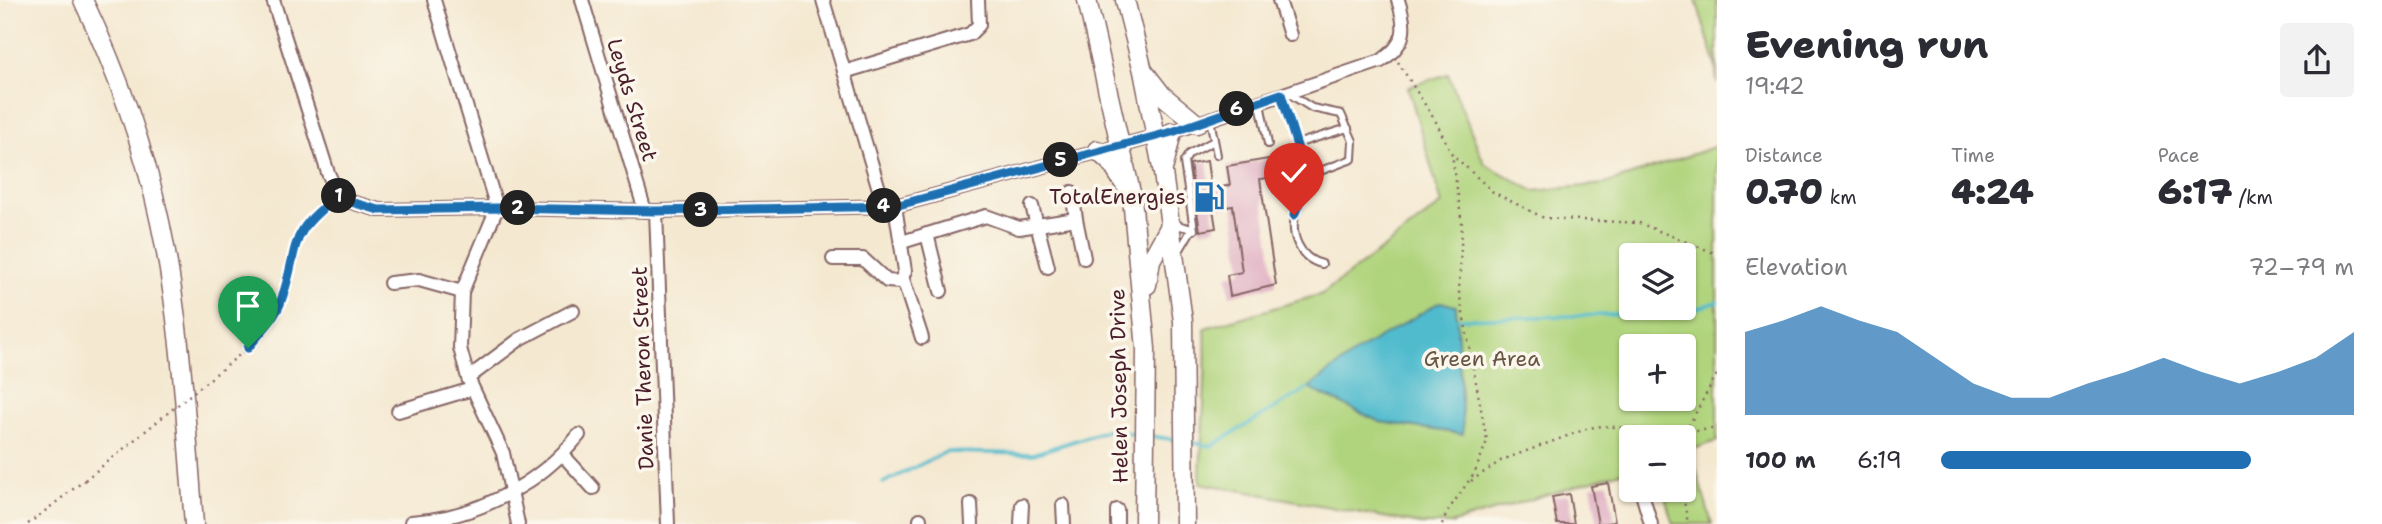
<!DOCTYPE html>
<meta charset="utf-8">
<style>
:root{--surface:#fff;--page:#f2f2f3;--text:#2b2b33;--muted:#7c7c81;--accent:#1f6fb2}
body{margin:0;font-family:"Shantell Sans",sans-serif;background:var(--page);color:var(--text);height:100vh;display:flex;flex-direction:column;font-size:26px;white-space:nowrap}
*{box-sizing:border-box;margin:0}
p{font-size:23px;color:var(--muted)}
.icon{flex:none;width:38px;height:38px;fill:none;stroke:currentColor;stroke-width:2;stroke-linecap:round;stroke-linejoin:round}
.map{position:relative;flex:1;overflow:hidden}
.sheet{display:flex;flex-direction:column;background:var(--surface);width:665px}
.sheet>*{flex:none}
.fabs{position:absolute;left:1619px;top:243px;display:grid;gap:14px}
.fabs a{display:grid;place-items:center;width:77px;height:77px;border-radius:7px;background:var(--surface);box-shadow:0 2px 5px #0004;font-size:35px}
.pin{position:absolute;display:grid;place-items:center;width:60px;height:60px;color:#fff;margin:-72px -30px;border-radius:50% 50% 50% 0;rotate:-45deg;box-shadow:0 0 7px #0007}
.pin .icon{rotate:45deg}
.km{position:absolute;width:35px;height:35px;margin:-18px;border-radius:50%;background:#222;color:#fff;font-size:19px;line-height:35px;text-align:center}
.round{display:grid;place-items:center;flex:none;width:74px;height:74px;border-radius:7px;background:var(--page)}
.overview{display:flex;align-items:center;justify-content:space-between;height:119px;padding:0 28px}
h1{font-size:38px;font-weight:800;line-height:52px}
.figures{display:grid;grid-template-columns:repeat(3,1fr);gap:10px;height:119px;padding:7px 28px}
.figures div{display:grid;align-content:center}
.figures b{font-size:35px;font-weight:800}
.figures small{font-size:19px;font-weight:400}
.figures p{font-size:19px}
.chart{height:196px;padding:14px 28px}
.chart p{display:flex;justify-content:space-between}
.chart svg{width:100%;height:126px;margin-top:7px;fill:var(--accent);opacity:.7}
ul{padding:0 28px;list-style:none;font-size:23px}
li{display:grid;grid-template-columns:112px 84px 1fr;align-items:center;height:52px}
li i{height:18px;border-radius:9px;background:var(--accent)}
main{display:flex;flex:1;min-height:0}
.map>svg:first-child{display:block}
.green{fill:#b0d47d;stroke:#7d7a54;stroke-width:2;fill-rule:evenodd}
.water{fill:#50bbcd;stroke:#4d6d7c;stroke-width:2}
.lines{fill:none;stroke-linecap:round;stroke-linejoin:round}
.stream{stroke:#50bbcd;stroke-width:3.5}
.building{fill:#dba3bc}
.lane-casing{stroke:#866565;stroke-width:10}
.street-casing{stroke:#866565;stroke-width:16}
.secondary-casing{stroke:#866565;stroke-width:21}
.path{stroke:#866565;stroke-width:2.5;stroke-dasharray:2 5;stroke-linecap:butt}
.lane{stroke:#fff;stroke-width:6}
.street{stroke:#fff;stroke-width:12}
.secondary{stroke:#fff;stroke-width:18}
.path-bridge{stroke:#866565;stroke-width:2.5;stroke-dasharray:2 5;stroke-linecap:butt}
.route-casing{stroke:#fff;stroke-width:14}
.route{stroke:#1f6fb2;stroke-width:9}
.labels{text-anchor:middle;stroke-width:7;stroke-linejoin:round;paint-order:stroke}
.street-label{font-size:21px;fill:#4a1f2b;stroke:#fbf7ec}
.poi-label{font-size:21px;fill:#4a1f2b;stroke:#fbf7ec;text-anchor:end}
.park-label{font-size:21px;fill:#695544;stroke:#fbf7ec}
</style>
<main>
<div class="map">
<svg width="1717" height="524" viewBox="0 0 1717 524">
<rect width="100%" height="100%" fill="#fbf7ec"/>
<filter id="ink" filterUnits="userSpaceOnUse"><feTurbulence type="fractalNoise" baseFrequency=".0143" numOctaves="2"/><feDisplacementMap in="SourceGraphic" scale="14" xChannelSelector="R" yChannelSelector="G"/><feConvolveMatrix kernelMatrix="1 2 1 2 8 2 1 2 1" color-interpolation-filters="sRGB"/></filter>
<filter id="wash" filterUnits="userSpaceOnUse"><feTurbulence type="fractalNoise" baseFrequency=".00686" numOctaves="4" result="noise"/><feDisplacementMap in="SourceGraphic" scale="28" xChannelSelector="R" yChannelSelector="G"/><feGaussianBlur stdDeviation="1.57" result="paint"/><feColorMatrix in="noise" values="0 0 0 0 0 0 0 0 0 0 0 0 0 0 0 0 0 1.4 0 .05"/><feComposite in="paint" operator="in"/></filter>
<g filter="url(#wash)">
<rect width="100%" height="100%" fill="#f4e8d0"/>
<g class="green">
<polygon points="1696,0 1717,0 1717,83 1715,62"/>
<path d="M1448 74 1484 163 1534 191 1605 184 1717 146V441L1690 450 1712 524H1673L1663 490H1684V438H1631V469L1450 524H1421L1200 483C1201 431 1208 380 1205 328L1322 294 1442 204 1408 87ZM1631 256H1684V308H1631ZM1631 346H1684V399H1631Z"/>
</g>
<polygon class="water" points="1440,302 1456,306 1463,434 1380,422 1308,388 1359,350"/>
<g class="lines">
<g class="stream">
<polyline points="1457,319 1683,313 1717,302"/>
<polyline points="1150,436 1177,440"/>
<polyline points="1188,442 1212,446 1308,388"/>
<polyline points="883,483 946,452 1033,454 1108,430 1139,435"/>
</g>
</g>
<g id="blocks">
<g class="building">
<polygon points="1280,157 1283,176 1260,179 1276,285 1230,296 1227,275 1242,272 1233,206 1213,209 1216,228 1200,231 1190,164 1207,161 1211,190 1230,185 1227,166"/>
<polygon points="1608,483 1615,522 1598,524 1591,486"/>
<polygon points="1569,494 1574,524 1557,524 1552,497"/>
</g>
</g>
</g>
<g filter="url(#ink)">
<use href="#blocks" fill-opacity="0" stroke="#866565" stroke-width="2"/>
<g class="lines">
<defs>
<g id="lane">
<polyline points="1288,93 1312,108 1341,114 1353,141 1352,159 1307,176"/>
<path d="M1281 94 1308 182C1306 193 1299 201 1296 212 1289 235 1300 259 1322 264"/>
<polyline points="1260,103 1268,144"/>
<polyline points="1210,119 1217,155"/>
<polyline points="1296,144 1348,128"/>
<polyline points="1173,224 1192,229 1179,251"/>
<polyline points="1194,230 1184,162 1189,154 1214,141"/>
</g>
<g id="street">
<path d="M273 0 328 173 334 186 351 202 379 210 497 208 656 211 895 206 1172 132 1381 61C1407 43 1407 28 1398 0"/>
<polyline points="434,0 497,208 462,292 460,348 468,378 503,453 518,524"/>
<polyline points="582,0 645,211"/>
<polyline points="823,0 884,206"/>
<polyline points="1279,0 1290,35"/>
<polyline points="844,72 970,34 979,25 978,0"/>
<polyline points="1072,192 1076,219"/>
<polyline points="1032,206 1048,267"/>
<polyline points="656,211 668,524"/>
<polyline points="927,234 941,291"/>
<polyline points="902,242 986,216 1019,228 1076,219 1084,258"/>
<polyline points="833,259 863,259 887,281 900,282 905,271 895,206"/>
<polyline points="903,279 922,338"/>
<polyline points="390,283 419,280 462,292"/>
<polyline points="468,378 520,339 573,311"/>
<polyline points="398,411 472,389"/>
<polyline points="563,455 593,488"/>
<polyline points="1641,490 1651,524"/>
<polyline points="971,504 972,524"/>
<polyline points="1063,505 1064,524"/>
<path d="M411 522C475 518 538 486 579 435"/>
<polyline points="920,524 920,519"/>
<polyline points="1021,524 1022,505"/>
<polyline points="1117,524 1117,510"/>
</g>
<g id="secondary">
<path d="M83 0C116 69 144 147 160 222 181 320 186 424 194 524"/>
<polyline points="1087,0 1132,197 1146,349 1144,524"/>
<polyline points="1125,0 1143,71 1163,173 1183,321 1185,524"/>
<polyline points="1145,73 1162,95 1197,124"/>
<polyline points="1097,150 1111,163 1125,185"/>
<polyline points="1164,166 1172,132"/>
<polyline points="1147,285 1151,260 1171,224"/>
</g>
</defs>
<use href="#lane" class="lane-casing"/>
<use href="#street" class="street-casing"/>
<use href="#secondary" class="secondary-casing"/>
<g class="path">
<polyline points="1398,62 1436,122 1452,154 1493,192 1544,218 1639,223 1717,254"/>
<path d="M248 348C259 333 273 321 280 303 298 255 285 235 333 201"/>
<polyline points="1682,438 1717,374"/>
<polyline points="1471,481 1502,460 1589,428 1603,426 1683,433 1717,428"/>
<polyline points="1682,490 1688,524"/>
<polyline points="28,524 85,480"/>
<polyline points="1442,524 1447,512 1475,472 1487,441 1459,292 1462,224 1452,154"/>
</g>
<use href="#lane" class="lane"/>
<use href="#street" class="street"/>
<use href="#secondary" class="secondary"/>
<polyline class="path-bridge" points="85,480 248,348"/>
</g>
</g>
<g class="lines" filter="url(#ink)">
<defs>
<path id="route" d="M248 348C259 333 273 321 280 304 302 244 282 237 341 194L351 202 379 210 497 208 656 211 895 206 1172 132 1281 94 1308 182 1294 215"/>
</defs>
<use href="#route" class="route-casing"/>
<use href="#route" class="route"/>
</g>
<defs>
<symbol id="fuel-bare" viewBox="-9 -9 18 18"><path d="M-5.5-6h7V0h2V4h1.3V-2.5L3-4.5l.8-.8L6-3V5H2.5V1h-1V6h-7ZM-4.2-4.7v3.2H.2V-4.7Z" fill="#1f6fb2" stroke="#fbf7ec" stroke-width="2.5" paint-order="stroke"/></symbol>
</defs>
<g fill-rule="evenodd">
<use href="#fuel-bare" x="1187" y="175" width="44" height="44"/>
</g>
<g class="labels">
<g class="street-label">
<text transform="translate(632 100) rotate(73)" y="7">Leyds Street</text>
<text transform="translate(643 368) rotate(-92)" y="7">Danie Theron Street</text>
<text transform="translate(1119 386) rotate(-91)" y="7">Helen Joseph Drive</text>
</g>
<g class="poi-label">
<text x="1186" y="204">TotalEnergies</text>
</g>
<g class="park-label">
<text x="1482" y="366">Green Area</text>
</g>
</g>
</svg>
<div class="fabs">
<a><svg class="icon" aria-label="layers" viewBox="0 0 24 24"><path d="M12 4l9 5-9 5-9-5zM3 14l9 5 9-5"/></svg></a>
<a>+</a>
<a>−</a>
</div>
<div class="pin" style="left:248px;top:348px;background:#1e9e55"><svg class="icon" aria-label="arrive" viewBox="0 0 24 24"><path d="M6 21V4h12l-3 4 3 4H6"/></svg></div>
<div class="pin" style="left:1294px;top:215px;background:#d93025"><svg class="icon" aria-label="check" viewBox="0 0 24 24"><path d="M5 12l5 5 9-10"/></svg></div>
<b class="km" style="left:339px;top:196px">1</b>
<b class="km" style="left:518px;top:208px">2</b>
<b class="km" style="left:701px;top:210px">3</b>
<b class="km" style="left:884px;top:206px">4</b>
<b class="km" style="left:1061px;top:160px">5</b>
<b class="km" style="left:1237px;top:109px">6</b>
</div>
<section class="sheet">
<div class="overview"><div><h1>Evening run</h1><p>19:42</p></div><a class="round"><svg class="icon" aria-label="share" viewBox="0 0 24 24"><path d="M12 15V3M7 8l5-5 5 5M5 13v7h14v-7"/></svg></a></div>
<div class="figures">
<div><p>Distance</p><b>0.70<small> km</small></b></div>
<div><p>Time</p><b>4:24</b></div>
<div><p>Pace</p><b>6:17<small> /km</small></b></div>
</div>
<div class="chart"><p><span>Elevation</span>72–79 m</p>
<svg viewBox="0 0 160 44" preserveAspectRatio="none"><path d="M0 44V15L10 11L20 6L30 11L40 15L50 24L60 33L70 38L80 38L90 33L100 29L110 24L120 29L130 33L140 29L150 24L160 15V44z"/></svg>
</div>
<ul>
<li><b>100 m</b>6:19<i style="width:75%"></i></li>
</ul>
</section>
</main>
